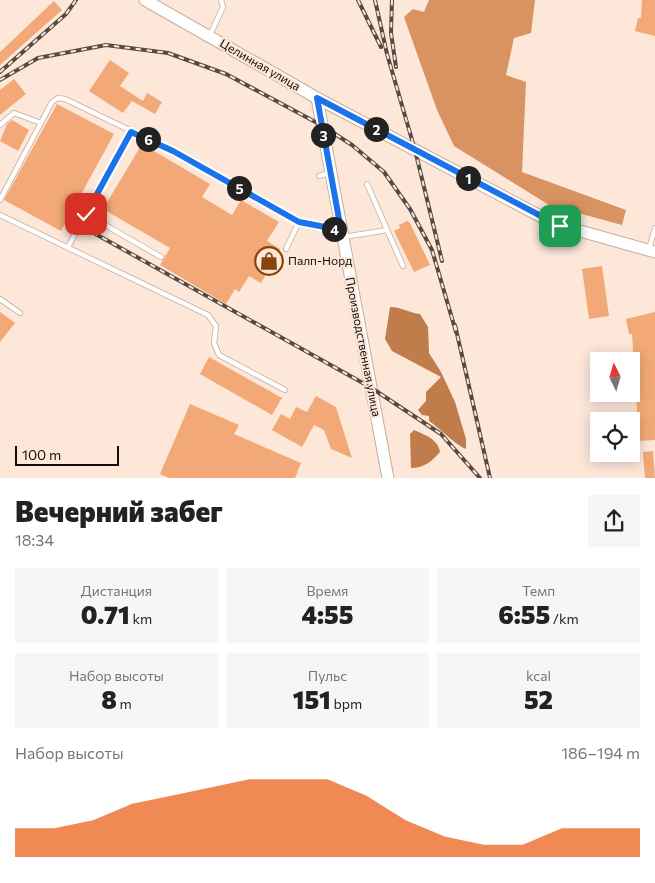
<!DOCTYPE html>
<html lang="ru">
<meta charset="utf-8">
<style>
:root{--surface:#fff;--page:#f6f6f6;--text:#222;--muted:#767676;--accent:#ea580c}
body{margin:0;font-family:Commissioner,sans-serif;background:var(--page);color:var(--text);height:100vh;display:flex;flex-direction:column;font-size:19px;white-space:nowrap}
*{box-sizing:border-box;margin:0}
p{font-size:16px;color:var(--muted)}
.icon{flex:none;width:28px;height:28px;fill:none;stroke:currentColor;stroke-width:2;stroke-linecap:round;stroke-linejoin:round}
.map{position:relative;height:478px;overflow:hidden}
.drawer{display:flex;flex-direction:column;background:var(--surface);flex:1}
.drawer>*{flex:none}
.needle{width:32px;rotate:355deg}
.controls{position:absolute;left:590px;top:352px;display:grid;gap:10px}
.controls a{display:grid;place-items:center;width:50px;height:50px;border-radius:0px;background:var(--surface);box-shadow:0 2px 12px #0003;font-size:25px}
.scale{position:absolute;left:15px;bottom:12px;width:104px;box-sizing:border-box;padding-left:5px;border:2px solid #160e08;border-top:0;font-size:14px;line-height:18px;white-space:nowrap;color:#160e08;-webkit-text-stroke:4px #fce7d9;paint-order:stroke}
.pin{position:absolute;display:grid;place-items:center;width:42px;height:42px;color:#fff;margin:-21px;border-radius:10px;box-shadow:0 2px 8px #0006}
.km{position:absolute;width:25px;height:25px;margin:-12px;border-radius:50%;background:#222;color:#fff;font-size:14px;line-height:25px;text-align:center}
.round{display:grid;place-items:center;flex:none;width:52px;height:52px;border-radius:0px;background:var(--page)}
.headline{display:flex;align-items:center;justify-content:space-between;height:85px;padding:0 15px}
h1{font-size:28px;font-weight:800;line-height:38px}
.figures{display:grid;grid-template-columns:repeat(3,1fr);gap:8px;height:85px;padding:5px 15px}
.figures div{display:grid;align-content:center;border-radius:0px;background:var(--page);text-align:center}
.figures b{font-size:25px;font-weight:800}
.figures small{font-size:14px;font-weight:400}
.figures p{font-size:14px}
.chart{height:140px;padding:10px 15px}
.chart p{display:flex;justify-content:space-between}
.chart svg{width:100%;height:90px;margin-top:5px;fill:var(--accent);opacity:.7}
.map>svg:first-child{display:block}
.forest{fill:#d99261}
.water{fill:#c17c4b}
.building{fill:#f2a977}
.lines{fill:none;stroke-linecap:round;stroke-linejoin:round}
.lane-casing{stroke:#c6ad9d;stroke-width:6}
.secondary-casing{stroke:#c6ad9d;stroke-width:13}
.lane{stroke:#fff;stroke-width:4.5}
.secondary{stroke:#fff;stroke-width:11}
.rail-casing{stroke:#554a41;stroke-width:4}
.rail{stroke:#fce7d9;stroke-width:2;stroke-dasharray:5.5;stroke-linecap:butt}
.route-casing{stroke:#fff;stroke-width:10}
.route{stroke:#1a73e8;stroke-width:6}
.labels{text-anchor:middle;stroke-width:4;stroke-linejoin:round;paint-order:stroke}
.street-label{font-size:12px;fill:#160e08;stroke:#fce7d9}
.poi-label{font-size:12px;fill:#160e08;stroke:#fce7d9;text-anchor:start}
</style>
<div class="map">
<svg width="655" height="478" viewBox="0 0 655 478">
<rect width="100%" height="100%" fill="#fce7d9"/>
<polygon class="forest" points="429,0 535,0 531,33 514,38 506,75 526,82 522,172 626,210 622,225 549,205 454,146 437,110 404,17 413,9 424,12"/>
<g class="water">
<path d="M390 307C402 307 409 313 420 314L428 327 429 353 441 372 455 402 466 439V449C455 445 441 429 429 421V416L422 415 418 410 426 401V392L441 377 392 351 385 339Z"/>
<path d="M414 430C425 435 438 439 440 452 431 462 424 468 411 468L410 434Z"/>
</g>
<g class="building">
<polygon points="642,0 655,0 655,36 635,31 638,18 641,18"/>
<polygon points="54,1 62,10 0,65 0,52"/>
<polygon points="110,60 129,73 120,86 143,101 147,93 162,102 155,114 132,101 123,113 89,91"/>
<polygon points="14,79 26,94 0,115 0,90"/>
<polygon points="57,104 114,134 61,231 4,200"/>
<polygon points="12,120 29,130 18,151 0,141 7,124"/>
<polygon points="142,144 210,184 202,197 232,215 241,200 279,222 267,241 280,249 261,283 249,276 239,292 235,289 226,304 160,265 170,248 103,209"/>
<polygon points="407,221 410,223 430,265 414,272 394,231 400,228 399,225"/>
<polygon points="602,266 609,316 589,319 582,269"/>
<polygon points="0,312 15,323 0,342"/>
<polygon points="655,312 655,440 639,441 632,334 629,334 626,319"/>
<polygon points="209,357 282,398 272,415 200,374"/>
<polygon points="316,396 336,407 352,458 331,449 324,430 314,425 302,447 272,430 281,414 290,419 296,407 307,412"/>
<polygon points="190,404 239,425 234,434 301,463 295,478 169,478 160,474"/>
<polygon points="653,451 655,478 645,478 643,452"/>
</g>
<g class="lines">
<defs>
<g id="lane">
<polyline points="210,35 223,7 221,0"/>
<polyline points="0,125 14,113 41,123"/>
<polyline points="319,176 330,173"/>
<polyline points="367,184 403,266"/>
<polyline points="0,200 52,102 58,98 65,99 173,151 299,222 341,230"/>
<polyline points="86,214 161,257"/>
<polyline points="0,215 208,315 216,326 214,343 219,355 285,390"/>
<polyline points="344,237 387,230"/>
<polyline points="68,247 131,131"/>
<polyline points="286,249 299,222"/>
<polyline points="649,249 655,228"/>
<polyline points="0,299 20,313"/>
</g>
<g id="secondary">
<polyline points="145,0 317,98 555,224 655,252"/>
<polyline points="317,98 388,478"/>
</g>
</defs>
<use href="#lane" class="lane-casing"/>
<use href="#secondary" class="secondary-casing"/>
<use href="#lane" class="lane"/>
<use href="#secondary" class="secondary"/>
<defs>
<g id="rail">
<polyline points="358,0 381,47"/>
<polyline points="375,0 387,54 415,150 442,261"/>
<polyline points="392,0 391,33 396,67"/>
<polyline points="0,72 66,14 76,0"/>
<polyline points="0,80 38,58 106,45 168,53 226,74 321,125 352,145 384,172 410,209 432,250 456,332"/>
<polyline points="83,227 370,387 441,434 480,478"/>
<polyline points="455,325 490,478"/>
</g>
</defs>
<use href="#rail" class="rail-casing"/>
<use href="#rail" class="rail"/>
</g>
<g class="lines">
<defs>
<polyline id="route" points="86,214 131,132 173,151 299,222 341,230 317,98 560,226"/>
</defs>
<use href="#route" class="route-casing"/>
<use href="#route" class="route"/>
</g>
<defs>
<symbol id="shop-ring" viewBox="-11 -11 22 22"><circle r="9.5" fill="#fce7d9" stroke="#84440a" stroke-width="1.5"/><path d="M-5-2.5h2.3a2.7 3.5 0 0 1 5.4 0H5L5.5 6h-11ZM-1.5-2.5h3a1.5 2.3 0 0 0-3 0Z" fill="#84440a"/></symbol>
</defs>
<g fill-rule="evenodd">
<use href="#shop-ring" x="253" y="245" width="32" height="32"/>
</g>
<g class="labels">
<g class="street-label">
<text transform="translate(260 65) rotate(30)" y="4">Целинная улица</text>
<text transform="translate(363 347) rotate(79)" y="4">Производственная улица</text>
</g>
<g class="poi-label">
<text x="288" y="265">Палп-Норд</text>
</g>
</g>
</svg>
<div class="controls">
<a><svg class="needle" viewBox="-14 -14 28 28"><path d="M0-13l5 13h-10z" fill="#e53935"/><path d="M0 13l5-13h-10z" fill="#767676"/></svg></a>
<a><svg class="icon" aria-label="locate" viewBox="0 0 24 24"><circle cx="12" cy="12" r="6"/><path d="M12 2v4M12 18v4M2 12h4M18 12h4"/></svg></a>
</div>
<div class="scale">100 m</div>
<div class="pin" style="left:560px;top:226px;background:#1e9e55"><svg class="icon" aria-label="arrive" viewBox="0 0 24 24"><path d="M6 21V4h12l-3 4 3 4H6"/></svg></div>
<div class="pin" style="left:86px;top:214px;background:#d93025"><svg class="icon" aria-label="check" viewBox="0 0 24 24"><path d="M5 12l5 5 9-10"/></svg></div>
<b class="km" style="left:468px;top:178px">1</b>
<b class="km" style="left:376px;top:129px">2</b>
<b class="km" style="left:323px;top:135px">3</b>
<b class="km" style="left:334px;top:229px">4</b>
<b class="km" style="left:239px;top:188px">5</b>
<b class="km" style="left:148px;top:139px">6</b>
</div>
<section class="drawer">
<div class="headline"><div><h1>Вечерний забег</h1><p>18:34</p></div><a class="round"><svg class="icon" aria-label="share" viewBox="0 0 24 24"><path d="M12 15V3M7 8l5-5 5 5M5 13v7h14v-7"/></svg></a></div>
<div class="figures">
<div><p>Дистанция</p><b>0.71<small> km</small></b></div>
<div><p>Время</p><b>4:55</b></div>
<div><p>Темп</p><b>6:55<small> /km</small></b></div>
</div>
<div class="figures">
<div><p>Набор высоты</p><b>8<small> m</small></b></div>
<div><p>Пульс</p><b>151<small> bpm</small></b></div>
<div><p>kcal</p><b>52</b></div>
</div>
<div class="chart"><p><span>Набор высоты</span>186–194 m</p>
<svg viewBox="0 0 160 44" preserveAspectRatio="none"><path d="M0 44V30L10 30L20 26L30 18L40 14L50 10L60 6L70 6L80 6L90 14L100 26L110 34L120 38L130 38L140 30L150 30L160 30V44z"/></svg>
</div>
</section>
